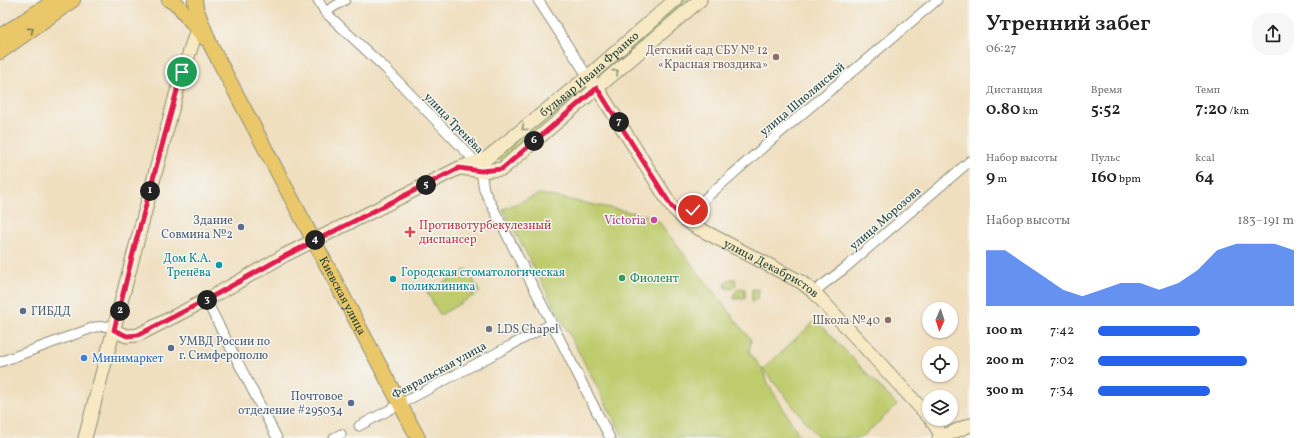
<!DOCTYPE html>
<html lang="ru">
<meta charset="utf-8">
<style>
:root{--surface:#fff;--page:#f6f6f6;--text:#222;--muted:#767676;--accent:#2563eb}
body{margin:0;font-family:Vollkorn,serif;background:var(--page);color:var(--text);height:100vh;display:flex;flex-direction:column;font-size:15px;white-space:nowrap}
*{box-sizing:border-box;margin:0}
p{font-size:13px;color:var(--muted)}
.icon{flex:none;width:22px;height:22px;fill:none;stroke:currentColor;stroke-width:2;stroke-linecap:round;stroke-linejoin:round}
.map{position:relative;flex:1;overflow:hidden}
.side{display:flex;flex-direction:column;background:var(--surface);width:340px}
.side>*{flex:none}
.needle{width:26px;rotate:183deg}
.tools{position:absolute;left:922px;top:302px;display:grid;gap:8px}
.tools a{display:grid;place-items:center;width:36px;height:36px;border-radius:50%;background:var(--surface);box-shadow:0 1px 3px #0004;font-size:20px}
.pin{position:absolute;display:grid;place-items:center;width:34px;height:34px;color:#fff;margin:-17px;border:2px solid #fff;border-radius:50%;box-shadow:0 1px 4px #0007}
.km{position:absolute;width:20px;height:20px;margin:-10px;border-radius:50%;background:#222;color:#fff;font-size:11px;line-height:20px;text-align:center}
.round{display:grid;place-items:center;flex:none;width:42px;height:42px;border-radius:16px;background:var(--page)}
.head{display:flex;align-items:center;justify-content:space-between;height:68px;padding:0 16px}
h1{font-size:22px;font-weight:600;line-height:30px}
.stats{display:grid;grid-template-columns:repeat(3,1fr);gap:6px;height:68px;padding:4px 16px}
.stats div{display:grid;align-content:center}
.stats b{font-size:17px;font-weight:600}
.stats small{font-size:11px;font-weight:400}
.stats p{font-size:11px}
.chart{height:112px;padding:8px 16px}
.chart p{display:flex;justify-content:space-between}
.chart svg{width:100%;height:72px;margin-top:4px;fill:var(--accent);opacity:.7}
ul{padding:0 16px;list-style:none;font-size:13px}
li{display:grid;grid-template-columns:64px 48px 1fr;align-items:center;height:30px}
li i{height:10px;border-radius:5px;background:var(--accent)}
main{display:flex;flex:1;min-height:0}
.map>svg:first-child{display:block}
.grass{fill:url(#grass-tufts);stroke:#6f8451}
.garden{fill:#bfcc6e;stroke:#6f8451}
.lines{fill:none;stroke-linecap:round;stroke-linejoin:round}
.street-casing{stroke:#888e7a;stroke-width:11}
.secondary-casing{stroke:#888e7a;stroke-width:15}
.primary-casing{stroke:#888e7a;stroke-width:16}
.street{stroke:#fff;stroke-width:9}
.secondary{stroke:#f7e9c3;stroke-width:13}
.primary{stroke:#eac769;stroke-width:14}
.oneway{stroke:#7a7b4c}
.oneway2{stroke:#8b937c}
.route-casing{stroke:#fff;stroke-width:8}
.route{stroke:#e11d48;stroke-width:5}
.education-dot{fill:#8d6e63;stroke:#f6f6f2;stroke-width:1.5}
.hotel-dot{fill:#d1479c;stroke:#f6f6f2;stroke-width:1.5}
.service-dot{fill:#5c6f8a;stroke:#f6f6f2;stroke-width:1.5}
.health-dot{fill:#e0444e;stroke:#f6f6f2;stroke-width:1.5}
.culture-dot{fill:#0f9aa8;stroke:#f6f6f2;stroke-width:1.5}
.leisure-dot{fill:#2e9e5b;stroke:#f6f6f2;stroke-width:1.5}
.worship-dot{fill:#6b7280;stroke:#f6f6f2;stroke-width:1.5}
.shop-dot{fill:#3f7fe0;stroke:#f6f6f2;stroke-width:1.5}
.labels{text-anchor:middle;stroke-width:3;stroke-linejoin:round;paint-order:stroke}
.education-label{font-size:12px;fill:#785e54;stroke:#f6f6f2;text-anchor:end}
.street-label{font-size:12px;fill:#1f3d34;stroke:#f6f6f2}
.service-label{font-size:12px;fill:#4e5e75;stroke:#f6f6f2;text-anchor:end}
.hotel-label{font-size:12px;fill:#b23c85;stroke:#f6f6f2;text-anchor:end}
.health-label{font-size:12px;fill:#be3a42;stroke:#f6f6f2;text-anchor:start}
.culture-label{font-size:12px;fill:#0d838f;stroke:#f6f6f2;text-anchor:end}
.leisure-label{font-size:12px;fill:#27864d;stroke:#f6f6f2;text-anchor:start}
.worship-label{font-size:12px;fill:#5b616d;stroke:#f6f6f2;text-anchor:start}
.shop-label{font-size:12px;fill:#366cbe;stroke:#f6f6f2;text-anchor:start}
</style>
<main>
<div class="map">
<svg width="970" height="438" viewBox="0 0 970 438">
<defs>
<pattern id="grass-tufts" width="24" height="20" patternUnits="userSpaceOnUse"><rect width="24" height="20" fill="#bfcc6e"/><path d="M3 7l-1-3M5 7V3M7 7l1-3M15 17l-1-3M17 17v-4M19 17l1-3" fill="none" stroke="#9ba75b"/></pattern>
</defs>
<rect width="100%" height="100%" fill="#f6f6f2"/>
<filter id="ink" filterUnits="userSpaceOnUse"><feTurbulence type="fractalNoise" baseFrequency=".025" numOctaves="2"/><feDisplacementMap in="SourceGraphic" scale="8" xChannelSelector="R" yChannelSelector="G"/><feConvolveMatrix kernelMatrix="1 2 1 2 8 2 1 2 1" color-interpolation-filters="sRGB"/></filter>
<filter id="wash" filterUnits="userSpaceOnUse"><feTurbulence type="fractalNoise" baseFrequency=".012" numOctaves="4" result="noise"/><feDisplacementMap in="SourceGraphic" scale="16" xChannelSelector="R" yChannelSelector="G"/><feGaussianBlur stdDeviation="0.9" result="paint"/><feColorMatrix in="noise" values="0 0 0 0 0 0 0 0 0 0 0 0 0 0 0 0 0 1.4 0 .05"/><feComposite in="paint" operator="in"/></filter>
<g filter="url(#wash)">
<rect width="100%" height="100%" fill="#f0dfbf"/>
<g class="grass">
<polygon points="680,0 694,0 596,84 591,78"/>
<polygon points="588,81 593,87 503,164 496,155"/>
<polygon points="729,279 735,279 736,285 732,289 725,288 726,282"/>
<polygon points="739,288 745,289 745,299 734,299 734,293"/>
<polygon points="752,289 759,290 758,298 752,302"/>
</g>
<g class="garden">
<polygon points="540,194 655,217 751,340 749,352 762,369 769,385 801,438 624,438 503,209"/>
<polygon points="467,269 480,292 440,315 427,292"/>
<polygon points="816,320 897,405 861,438 819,438 763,369"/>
</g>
</g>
<g filter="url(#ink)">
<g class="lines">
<defs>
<g id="street">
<polyline points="318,0 325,12 386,69 476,162 481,171 484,190 610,438"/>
<polyline points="538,0 588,77"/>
<polyline points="325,12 345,0"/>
<polyline points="683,218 776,136 937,0"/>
<polyline points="815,293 820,287 845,268 970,161"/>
<polyline points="206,300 277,438"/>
<polyline points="0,362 95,327 110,326 114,331"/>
<polyline points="359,426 551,324"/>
<polyline points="334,438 341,434"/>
</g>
<g id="secondary">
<path id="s1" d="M588 77 601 94 672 207 683 218 694 226 801 282 815 293 929 417"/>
<polyline points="461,168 481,171 502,169 700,0"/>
<path id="s2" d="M114 331 127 336 138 335 210 298 285 255 459 168 487 158 591 74 675 0"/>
<polyline points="931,419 942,436"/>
<polyline points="85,438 177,91 197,29"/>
<polyline points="939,438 970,425"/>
</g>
<g id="primary">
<polyline points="169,0 178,5 204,38"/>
<path id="s3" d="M195 0 196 8 211 46 418 438"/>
<polyline points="0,36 56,0"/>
<polyline points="0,52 73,0"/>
</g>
</defs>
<use href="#street" class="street-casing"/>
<use href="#secondary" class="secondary-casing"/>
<use href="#primary" class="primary-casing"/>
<use href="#street" class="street"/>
<use href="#secondary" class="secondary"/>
<use href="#primary" class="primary"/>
</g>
<defs><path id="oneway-chevron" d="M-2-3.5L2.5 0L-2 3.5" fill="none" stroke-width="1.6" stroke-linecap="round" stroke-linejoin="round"/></defs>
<use class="oneway" href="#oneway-chevron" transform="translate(31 30) rotate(-36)"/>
<g class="oneway2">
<use href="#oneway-chevron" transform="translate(616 72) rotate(-41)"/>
<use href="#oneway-chevron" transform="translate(524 128) rotate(141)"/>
</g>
</g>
<g class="lines" filter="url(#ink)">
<defs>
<polyline id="route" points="182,72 135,245 114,330 127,336 138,335 206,300 285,256 459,168 481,171 502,169 597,88 672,207 683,218 693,210"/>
</defs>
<use href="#route" class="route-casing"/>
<use href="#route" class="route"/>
</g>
<g class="education-dot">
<circle cx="776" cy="57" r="4"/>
<circle cx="888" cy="320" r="4"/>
</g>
<circle class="hotel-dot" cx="654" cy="220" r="4"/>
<g class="service-dot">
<circle cx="241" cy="227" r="4"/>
<circle cx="23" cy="311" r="4"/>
<circle cx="171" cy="348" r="4"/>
<circle cx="351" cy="403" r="4"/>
</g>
<path class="health-dot" d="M408 226h4v4h4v4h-4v4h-4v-4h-4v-4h4z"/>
<g class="culture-dot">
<circle cx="219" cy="265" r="4"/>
<circle cx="393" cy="279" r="4"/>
</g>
<circle class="leisure-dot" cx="622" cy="278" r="4"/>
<circle class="worship-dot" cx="489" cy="329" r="4"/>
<circle class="shop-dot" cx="84" cy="358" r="4"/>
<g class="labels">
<g class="education-label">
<text x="768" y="54">Детский сад СБУ № 12<tspan x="768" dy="14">«Красная гвоздика»</tspan></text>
<text x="880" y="324">Школа №40</text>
</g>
<g class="street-label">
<text dy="4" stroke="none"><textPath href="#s2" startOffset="549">бульвар Ивана Франко</textPath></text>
<text transform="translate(802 99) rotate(-40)" y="4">улица Шполянской</text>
<text transform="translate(454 123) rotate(46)" y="4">улица Тренёва</text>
<text transform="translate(885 218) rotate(-41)" y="4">улица Морозова</text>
<text dy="4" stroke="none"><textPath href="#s1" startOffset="272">улица Декабристов</textPath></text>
<text dy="4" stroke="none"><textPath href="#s3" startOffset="331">Киевская улица</textPath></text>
<text transform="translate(439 370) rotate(-29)" y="4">Февральская улица</text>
</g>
<g class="service-label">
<text x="233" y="224">Здание<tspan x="233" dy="14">Совмина №2</tspan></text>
<text x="31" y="315" text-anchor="start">ГИБДД</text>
<text x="179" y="345" text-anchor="start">УМВД России по<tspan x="179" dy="14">г. Симферополю</tspan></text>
<text x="343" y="400">Почтовое<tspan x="343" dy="14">отделение #295034</tspan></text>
</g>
<g class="hotel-label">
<text x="646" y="224">Victoria</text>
</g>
<g class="health-label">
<text x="419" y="229">Противотурбекулезный<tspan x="419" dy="14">диспансер</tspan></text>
</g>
<g class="culture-label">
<text x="211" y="262">Дом К.А.<tspan x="211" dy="14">Тренёва</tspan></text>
<text x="401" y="276" text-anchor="start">Городская стоматологическая<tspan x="401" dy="14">поликлиника</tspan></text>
</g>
<g class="leisure-label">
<text x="630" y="282">Фиолент</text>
</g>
<g class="worship-label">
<text x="497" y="333">LDS Chapel</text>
</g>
<g class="shop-label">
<text x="92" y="362">Минимаркет</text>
</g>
</g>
</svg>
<div class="tools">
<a><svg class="needle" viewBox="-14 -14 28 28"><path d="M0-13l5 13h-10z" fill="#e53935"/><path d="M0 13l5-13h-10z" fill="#767676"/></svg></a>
<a><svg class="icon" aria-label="locate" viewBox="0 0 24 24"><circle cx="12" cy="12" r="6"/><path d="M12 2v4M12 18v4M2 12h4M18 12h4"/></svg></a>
<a><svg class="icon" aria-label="layers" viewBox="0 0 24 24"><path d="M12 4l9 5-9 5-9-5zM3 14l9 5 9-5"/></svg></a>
</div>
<div class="pin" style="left:182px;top:72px;background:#1e9e55"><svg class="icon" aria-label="arrive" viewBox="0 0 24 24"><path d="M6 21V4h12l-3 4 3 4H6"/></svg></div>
<div class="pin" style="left:693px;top:210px;background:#d93025"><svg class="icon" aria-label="check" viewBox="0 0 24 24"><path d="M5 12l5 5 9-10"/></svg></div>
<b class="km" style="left:150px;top:191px">1</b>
<b class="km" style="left:120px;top:311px">2</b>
<b class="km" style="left:207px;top:300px">3</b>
<b class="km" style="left:315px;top:240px">4</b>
<b class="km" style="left:426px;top:185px">5</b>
<b class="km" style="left:534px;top:141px">6</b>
<b class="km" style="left:619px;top:122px">7</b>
</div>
<section class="side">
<div class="head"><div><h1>Утренний забег</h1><p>06:27</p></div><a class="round"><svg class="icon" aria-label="share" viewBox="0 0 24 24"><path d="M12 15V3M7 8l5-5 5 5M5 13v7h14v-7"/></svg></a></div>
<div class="stats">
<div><p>Дистанция</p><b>0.80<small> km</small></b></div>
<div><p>Время</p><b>5:52</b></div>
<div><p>Темп</p><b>7:20<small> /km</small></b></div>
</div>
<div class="stats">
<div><p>Набор высоты</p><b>9<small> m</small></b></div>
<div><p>Пульс</p><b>160<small> bpm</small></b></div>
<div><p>kcal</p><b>64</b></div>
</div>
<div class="chart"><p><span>Набор высоты</span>183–191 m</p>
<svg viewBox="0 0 160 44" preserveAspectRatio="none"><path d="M0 44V10L10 10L20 18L30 26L40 34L50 38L60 34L70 30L80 30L90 34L100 30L110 22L120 10L130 6L140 6L150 6L160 10V44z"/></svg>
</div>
<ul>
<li><b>100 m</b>7:42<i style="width:52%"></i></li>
<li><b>200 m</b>7:02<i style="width:76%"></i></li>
<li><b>300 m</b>7:34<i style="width:57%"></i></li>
</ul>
</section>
</main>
